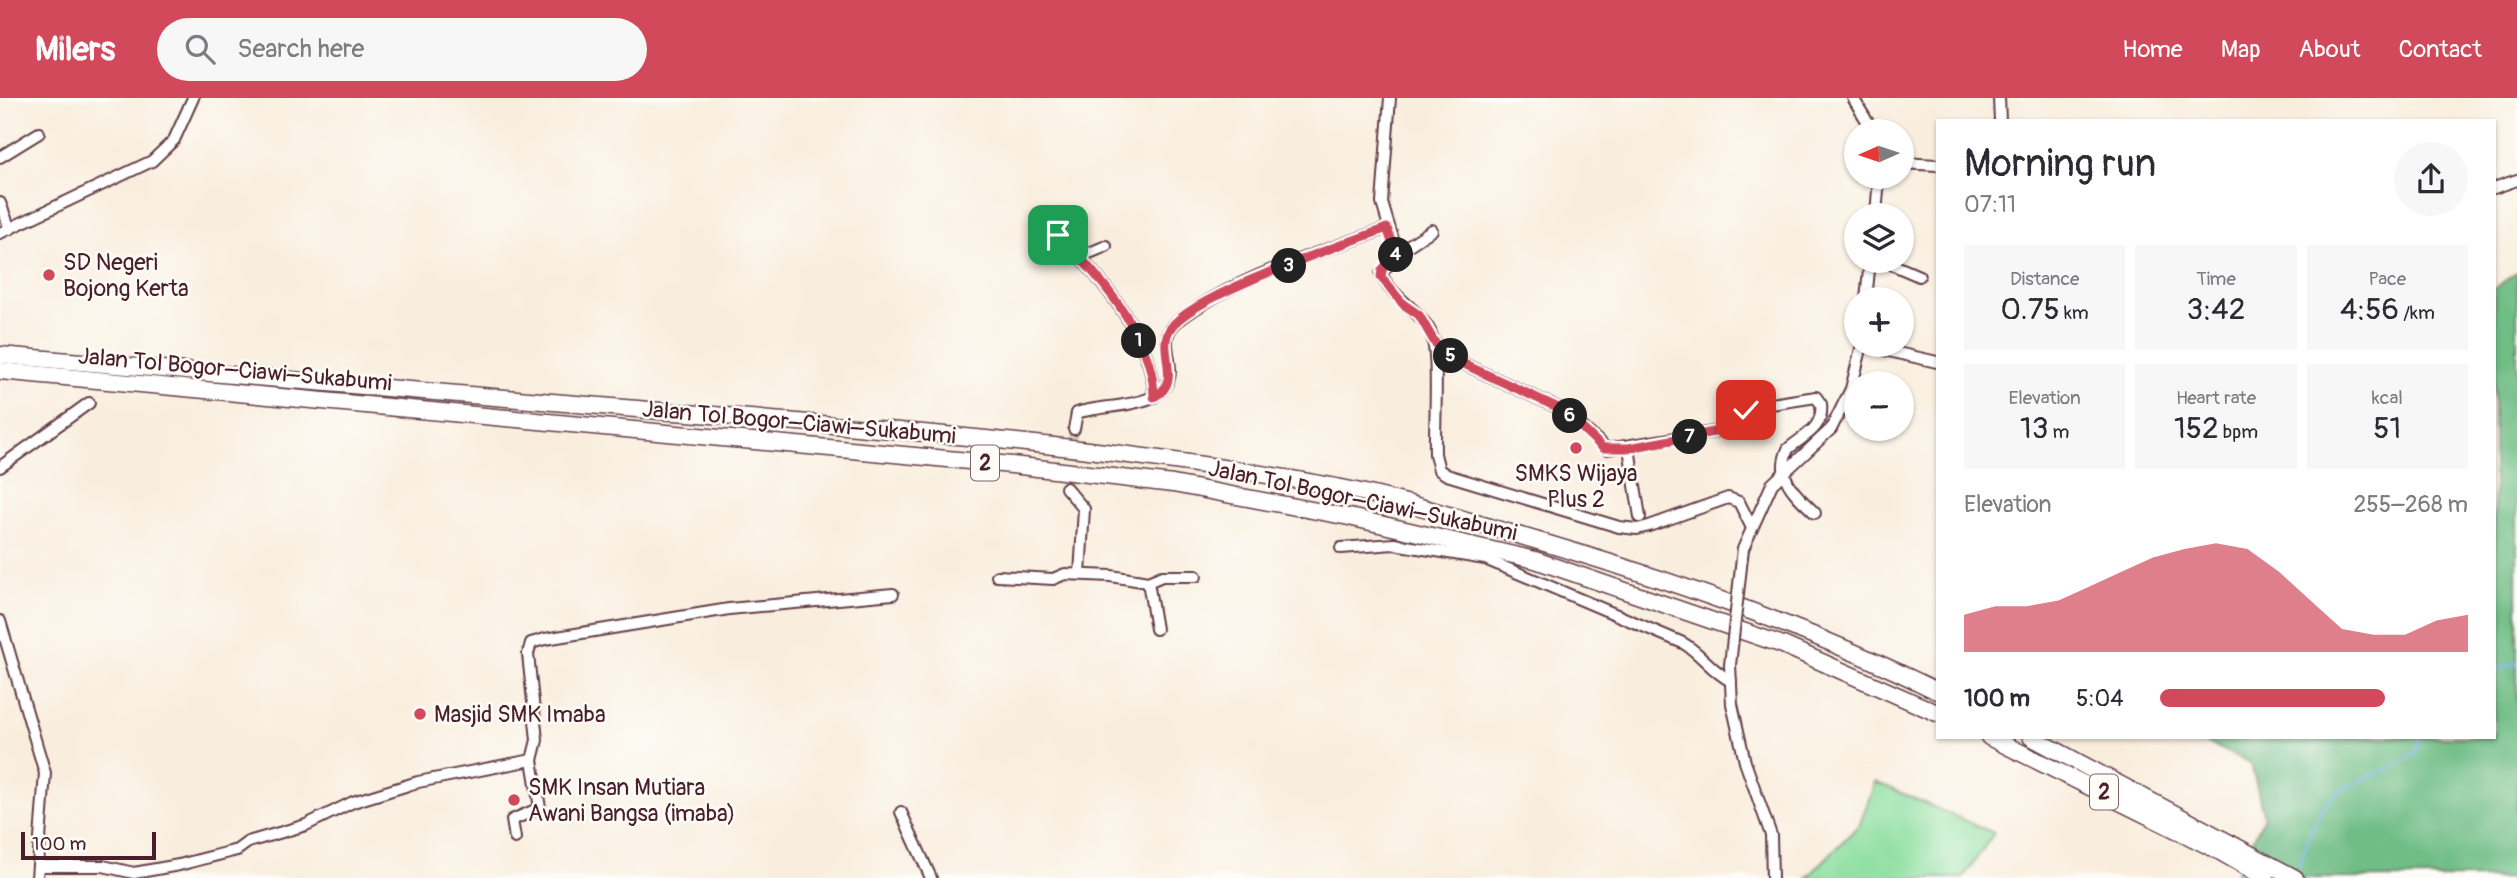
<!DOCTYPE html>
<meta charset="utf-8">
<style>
:root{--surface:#fff;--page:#f7f7f7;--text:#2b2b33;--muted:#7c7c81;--accent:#d1495b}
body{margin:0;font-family:Pangolin,sans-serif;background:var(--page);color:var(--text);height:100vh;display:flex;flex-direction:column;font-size:26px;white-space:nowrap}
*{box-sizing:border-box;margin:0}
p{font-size:23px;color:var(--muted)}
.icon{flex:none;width:38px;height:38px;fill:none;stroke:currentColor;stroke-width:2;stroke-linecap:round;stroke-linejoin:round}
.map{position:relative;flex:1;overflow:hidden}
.panel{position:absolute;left:1936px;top:21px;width:560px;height:620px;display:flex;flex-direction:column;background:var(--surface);border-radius:0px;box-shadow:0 2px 5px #0004}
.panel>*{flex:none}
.needle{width:46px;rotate:267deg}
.tools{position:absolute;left:1844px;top:21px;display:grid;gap:14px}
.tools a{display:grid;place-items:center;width:70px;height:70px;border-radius:50%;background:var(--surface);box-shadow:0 2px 5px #0004;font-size:35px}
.scale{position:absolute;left:21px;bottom:18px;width:135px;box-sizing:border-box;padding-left:7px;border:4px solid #4a1f2b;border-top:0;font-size:19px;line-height:24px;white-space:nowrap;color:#4a1f2b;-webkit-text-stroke:5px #fdfcf7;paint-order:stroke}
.pin{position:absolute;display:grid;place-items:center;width:60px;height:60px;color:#fff;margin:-30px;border-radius:14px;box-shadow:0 4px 10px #0006}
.km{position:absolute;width:35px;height:35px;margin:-18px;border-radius:50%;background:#222;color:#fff;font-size:19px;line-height:35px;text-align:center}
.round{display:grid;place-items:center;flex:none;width:74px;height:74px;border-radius:37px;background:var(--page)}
.summary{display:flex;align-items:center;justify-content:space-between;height:119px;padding:0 28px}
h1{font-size:38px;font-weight:600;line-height:52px}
.figures{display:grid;grid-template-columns:repeat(3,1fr);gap:10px;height:119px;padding:7px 28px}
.figures div{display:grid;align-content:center;border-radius:0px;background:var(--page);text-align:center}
.figures b{font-size:30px;font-weight:600}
.figures small{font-size:19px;font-weight:400}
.figures p{font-size:19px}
.chart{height:196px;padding:14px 28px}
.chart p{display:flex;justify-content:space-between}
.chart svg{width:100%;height:126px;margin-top:7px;fill:var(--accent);opacity:.7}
ul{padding:0 28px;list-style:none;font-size:23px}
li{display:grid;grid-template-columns:112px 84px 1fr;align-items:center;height:52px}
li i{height:18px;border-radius:9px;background:var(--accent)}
header{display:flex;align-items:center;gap:42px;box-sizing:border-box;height:98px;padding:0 35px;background:var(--accent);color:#fff}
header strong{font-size:33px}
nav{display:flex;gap:38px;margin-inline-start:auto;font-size:24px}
.search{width:490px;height:63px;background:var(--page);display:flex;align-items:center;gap:18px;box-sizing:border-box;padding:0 24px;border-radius:38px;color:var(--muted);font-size:26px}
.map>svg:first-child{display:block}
.green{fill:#8bde9f;stroke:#6a7e65;stroke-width:2}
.forest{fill:#70bd86;stroke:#5d6e58;stroke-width:2}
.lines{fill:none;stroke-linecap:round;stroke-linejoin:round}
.stream{stroke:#79b0e8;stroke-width:2.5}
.minor-tunnel{stroke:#d6c5ba;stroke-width:10;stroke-dasharray:10 5;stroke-linecap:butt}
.minor-casing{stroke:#643e46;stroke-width:14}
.highway-casing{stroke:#643e46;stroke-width:19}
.minor{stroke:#fff;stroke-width:10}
.highway{stroke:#fff;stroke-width:16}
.minor-bridge-casing{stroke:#643e46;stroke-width:14;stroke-linecap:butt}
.minor-bridge{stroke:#fff;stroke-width:10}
.route-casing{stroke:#fff;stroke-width:14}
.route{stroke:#d1495b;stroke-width:9}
.poi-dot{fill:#d1495b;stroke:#fdfcf7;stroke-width:2.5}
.labels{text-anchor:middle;stroke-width:5;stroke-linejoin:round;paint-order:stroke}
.shield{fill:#fdfcf7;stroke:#806168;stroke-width:2}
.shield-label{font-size:21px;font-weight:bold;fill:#4a1f2b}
.poi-label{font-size:23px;fill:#4a1f2b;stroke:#fdfcf7;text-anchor:start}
.street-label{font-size:23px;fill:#4a1f2b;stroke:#fdfcf7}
</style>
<header>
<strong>Milers</strong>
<div class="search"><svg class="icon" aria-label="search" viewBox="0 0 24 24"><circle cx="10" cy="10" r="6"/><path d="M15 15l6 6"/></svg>Search here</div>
<nav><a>Home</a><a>Map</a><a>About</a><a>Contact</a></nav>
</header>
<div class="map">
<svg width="2517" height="780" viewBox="0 0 2517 780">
<rect width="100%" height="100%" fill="#fdfcf7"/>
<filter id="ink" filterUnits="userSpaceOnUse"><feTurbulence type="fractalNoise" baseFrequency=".0143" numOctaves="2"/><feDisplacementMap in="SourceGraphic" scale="14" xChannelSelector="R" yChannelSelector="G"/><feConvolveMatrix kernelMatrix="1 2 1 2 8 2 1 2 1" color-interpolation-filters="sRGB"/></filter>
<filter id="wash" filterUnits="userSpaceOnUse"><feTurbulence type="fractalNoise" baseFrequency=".00686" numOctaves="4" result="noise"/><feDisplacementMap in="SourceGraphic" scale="28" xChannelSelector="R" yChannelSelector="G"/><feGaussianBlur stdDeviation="1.57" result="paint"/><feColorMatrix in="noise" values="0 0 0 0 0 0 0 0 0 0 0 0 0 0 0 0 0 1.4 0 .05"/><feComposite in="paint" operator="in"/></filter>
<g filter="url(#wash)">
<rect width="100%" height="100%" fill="#f9eede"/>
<polygon class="green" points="1875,684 1994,735 1963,780 1807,780 1860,726"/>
<polygon class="forest" points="2517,174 2517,780 2234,780 2264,719 2251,665 2195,639 2494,639 2494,191"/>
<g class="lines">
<g class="stream">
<polyline points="2494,572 2517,565"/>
<path d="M2296 775C2304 752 2313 720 2330 701 2347 683 2393 673 2416 655L2419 639"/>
</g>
</g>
</g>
<g filter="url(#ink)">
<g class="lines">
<polyline class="minor-tunnel" points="1066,390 1074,331"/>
<defs>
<g id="minor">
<path d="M1390 0 1382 105 1397 155 1381 176C1392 200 1418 210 1430 233 1440 253 1434 328 1435 356L1439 372 1447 377 1619 429 1637 431 1649 428 1728 400 1739 404 1751 428"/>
<polyline points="1853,0 1873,33"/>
<polyline points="1999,0 2000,23"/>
<polyline points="0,59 39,35"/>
<polyline points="1902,65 1937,67"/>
<polyline points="2494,90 2517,82"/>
<polyline points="0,105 10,131"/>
<polyline points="1876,117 1879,79"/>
<polyline points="0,135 152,63 174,42 193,0"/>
<path d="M1058 137C1098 176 1154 240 1154 299"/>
<polyline points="1397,155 1432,132"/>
<polyline points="1080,159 1106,148"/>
<polyline points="1884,163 1919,178"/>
<polyline points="1866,201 1870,163"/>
<path d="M1435 245 1468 268 1563 312 1607 351 1714 334 1752 309 1816 299 1821 306C1824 331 1804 337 1788 351 1775 380 1795 396 1815 415"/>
<polyline points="1862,247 1937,264"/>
<path d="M1074 331 1077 315C1104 305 1171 313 1170 271 1169 252 1160 237 1178 223 1238 177 1318 156 1387 130"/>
<polyline points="1629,350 1640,419"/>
<polyline points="0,369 89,305"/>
<polyline points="1066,390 1084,411 1080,476"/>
<path d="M1341 450 1394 446 1485 461 1683 545C1702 556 1711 573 1731 583"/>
<polyline points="1743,451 1772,386 1831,331 1851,291 1862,247"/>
<polyline points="997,478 1053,481 1065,476 1111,478 1148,484 1162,478 1196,478"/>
<polyline points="1148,484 1156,531"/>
<polyline points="0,523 45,675 37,780"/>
<polyline points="1730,567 1732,606 1745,664 1771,737 1772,780"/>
<polyline points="901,714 931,780"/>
<polyline points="515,740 512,722 540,710 532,662"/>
<polyline points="38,768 103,768 134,775 179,767 237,752 248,744 306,727 353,704 418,684 532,662 537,642 528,556 531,545 545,541 729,511 893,496"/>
</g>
<g id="highway">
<path d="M0 257C208 274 416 294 624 310 859 329 1094 345 1326 387 1394 399 1461 421 1528 440 1668 481 1806 528 1937 593"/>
<polyline points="0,273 1012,367 1173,386 1349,419 1535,462 1783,547 1937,615"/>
<polyline points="1989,639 2217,752 2266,780"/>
<polyline points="2031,639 2295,780"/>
</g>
</defs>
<use href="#minor" class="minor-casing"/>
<use href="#highway" class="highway-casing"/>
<use href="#minor" class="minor"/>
<use href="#highway" class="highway"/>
<defs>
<polyline id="minor-bridge" points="1730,567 1743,451"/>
</defs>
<use href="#minor-bridge" class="minor-bridge-casing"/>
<use href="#minor-bridge" class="minor-bridge"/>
</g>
</g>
<g class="lines" filter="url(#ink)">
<defs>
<path id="route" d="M1058 137C1098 176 1154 239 1154 299 1184 284 1156 252 1170 231 1191 197 1345 146 1387 130L1396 155 1382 172 1381 179 1403 206 1419 217 1435 245 1446 254 1468 268 1563 312 1603 350H1629L1714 334 1746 312"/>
</defs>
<use href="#route" class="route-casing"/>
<use href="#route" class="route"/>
</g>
<g class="poi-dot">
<circle cx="49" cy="177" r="7"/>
<circle cx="1576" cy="350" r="7"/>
<circle cx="420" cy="616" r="7"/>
<circle cx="514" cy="702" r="7"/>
</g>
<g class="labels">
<g class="shield">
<rect x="971" y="347.5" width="28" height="35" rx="5"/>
<rect x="2090" y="676.5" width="28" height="35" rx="5"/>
</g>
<g class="shield-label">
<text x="985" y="372">2</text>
<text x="2104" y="701">2</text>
</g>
<g class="poi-label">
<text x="63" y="172">SD Negeri<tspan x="63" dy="26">Bojong Kerta</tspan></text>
<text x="1576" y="383" text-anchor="middle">SMKS Wijaya<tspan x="1576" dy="26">Plus 2</tspan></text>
<text x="434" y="624">Masjid SMK Imaba</text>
<text x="528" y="697">SMK Insan Mutiara<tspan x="528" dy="26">Awani Bangsa (imaba)</tspan></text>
</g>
<g class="street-label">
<text transform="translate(235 271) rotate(5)" y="8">Jalan Tol Bogor–Ciawi–Sukabumi</text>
<text transform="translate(799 324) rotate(5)" y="8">Jalan Tol Bogor–Ciawi–Sukabumi</text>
<text transform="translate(1363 402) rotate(12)" y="8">Jalan Tol Bogor–Ciawi–Sukabumi</text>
</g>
</g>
</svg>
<div class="tools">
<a><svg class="needle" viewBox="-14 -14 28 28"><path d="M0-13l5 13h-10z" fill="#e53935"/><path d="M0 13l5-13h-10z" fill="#7c7c81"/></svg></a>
<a><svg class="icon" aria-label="layers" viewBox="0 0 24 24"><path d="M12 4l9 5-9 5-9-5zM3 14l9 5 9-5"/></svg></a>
<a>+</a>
<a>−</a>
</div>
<div class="scale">100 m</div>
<div class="pin" style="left:1058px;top:137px;background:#1e9e55"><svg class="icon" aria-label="arrive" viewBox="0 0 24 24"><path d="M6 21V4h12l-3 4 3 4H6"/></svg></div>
<div class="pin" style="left:1746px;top:312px;background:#d93025"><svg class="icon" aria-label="check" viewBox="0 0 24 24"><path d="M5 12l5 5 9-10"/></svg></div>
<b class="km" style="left:1139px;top:243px">1</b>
<b class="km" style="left:1289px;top:168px">3</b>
<b class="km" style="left:1396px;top:157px">4</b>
<b class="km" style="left:1451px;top:258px">5</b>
<b class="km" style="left:1570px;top:318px">6</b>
<b class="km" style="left:1690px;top:339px">7</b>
<section class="panel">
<div class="summary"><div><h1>Morning run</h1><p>07:11</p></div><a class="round"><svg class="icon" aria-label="share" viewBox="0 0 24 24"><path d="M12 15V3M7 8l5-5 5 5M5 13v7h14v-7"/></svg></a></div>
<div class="figures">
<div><p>Distance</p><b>0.75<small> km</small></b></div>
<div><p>Time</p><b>3:42</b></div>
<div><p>Pace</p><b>4:56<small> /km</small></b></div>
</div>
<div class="figures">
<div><p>Elevation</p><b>13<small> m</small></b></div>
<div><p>Heart rate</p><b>152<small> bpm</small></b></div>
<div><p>kcal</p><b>51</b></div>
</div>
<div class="chart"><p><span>Elevation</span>255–268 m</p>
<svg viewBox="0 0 160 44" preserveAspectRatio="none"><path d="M0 44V31L10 28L20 28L30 26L40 21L50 16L60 11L70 8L80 6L90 8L100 16L110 26L120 36L130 38L140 38L150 33L160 31V44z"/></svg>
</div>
<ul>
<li><b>100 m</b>5:04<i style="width:73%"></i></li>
</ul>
</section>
</div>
